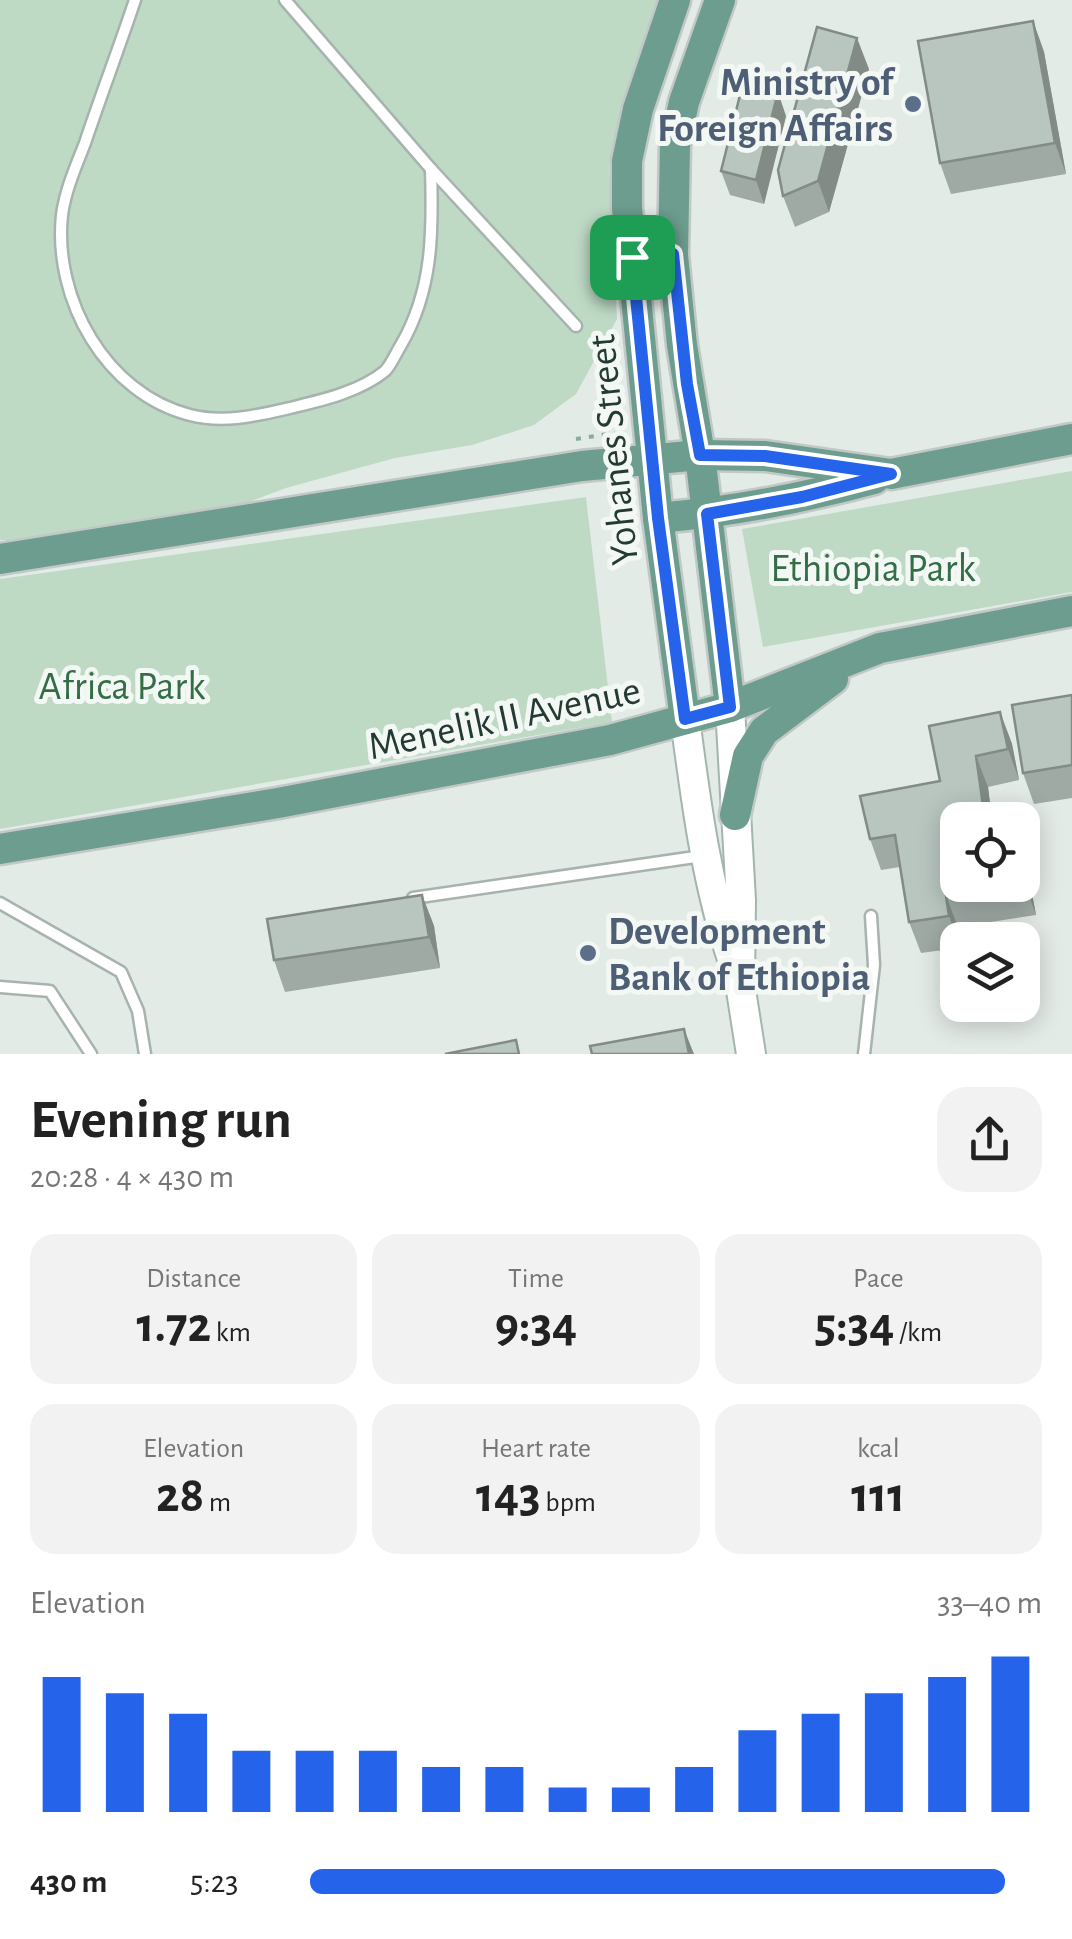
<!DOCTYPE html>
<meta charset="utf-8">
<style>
:root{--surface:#fff;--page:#f2f2f2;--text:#222;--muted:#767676;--accent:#2563eb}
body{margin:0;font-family:"Alegreya Sans",sans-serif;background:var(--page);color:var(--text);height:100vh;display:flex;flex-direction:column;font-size:38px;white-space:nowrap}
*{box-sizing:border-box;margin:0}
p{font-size:32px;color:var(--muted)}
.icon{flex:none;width:55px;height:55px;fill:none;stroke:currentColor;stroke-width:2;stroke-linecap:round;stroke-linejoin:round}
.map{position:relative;height:1054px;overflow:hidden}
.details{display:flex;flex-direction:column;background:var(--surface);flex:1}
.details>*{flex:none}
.controls{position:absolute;left:940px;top:802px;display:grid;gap:20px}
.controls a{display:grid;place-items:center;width:100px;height:100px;border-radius:20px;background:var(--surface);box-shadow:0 5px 25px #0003;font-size:50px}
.pin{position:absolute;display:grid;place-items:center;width:85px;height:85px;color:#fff;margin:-42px;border-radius:20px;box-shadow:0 5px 15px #0006}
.round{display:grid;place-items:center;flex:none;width:105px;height:105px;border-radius:30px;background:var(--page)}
.headline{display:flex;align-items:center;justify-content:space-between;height:170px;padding:0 30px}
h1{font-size:55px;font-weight:600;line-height:75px}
.figures{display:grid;grid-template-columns:repeat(3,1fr);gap:15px;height:170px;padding:10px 30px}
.figures div{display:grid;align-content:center;border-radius:25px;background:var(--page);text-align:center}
.figures b{font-size:50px;font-weight:600}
.figures small{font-size:28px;font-weight:400}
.figures p{font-size:28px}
.chart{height:280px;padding:20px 30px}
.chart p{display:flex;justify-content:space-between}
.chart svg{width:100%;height:180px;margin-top:10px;stroke:var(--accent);stroke-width:6}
ul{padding:0 30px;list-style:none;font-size:32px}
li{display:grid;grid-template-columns:160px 120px 1fr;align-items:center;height:75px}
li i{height:25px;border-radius:12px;background:var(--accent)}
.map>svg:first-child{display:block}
.green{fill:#bedac5}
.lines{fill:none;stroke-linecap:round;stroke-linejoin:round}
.service-casing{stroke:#a6b3ae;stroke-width:15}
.secondary-casing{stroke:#a2b6ae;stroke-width:32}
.primary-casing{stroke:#c2c8c6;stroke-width:35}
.path{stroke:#87ac9f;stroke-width:4;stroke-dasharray:5 8;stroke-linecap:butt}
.service{stroke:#fff;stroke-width:10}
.secondary{stroke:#fff;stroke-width:28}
.primary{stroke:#6c9d8e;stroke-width:30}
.wall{fill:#9faaa5}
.shaded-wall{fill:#828b86}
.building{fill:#b9c6c0;stroke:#828b86;stroke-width:2.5}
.route-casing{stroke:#fff;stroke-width:20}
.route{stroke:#2563eb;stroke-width:12}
.service-dot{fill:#5c6f8a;stroke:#f3f8f5;stroke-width:4}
.labels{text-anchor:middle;stroke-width:10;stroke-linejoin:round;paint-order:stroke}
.service-label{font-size:40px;font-weight:bold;fill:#4e5e75;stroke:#f3f8f5;text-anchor:end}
.street-label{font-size:40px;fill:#243b34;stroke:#f3f8f5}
.park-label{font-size:40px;fill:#336e47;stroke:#f3f8f5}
</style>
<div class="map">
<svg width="1072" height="1054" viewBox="0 0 1072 1054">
<rect width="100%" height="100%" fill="#e3ebe7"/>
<g class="green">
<polygon points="0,0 658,0 609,165 617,319 576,394 534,425 472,445 395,458 286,488 243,504 33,541 0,540"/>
<polygon points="1072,471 1072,592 763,647 742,529"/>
<polygon points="586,497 612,722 0,829 0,579"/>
</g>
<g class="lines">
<defs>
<g id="service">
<path d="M135 0C119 48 101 95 85 143 76 166 65 191 62 215 53 299 106 394 190 415 225 424 259 415 294 407 323 400 361 391 385 371 391 365 396 353 401 345 433 290 433 231 431 169"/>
<polyline points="285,0 431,169 576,326"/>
<polyline points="413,898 702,856"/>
<polyline points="0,903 121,972 138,1011 145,1054"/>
<polyline points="0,987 50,991 91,1054"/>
<polyline points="864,1054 874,965 871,916"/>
</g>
<g id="secondary">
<polyline points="730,707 741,900 740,984 751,1054"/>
<path d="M685 719C696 802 706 882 733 962"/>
</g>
<g id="primary">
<polyline points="675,0 638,109 627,161 627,208 658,518 685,719"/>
<polyline points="720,0 684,102 675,145 673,255 682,345 700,455 730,707"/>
<path d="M658 518C731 512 803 498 874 479"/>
<polyline points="0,559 582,466 700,455 765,456 891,474 1072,439"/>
<polyline points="735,815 748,756 764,731 833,679"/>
<polyline points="0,849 278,803 610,740 730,707 880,648 1072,611"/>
</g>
</defs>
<use href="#service" class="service-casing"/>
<use href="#secondary" class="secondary-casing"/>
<use href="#primary" class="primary-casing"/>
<polyline class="path" points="576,439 615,433"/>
<use href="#service" class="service"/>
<use href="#secondary" class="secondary"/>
<use href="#primary" class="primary"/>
</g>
<g class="wall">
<polygon points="1033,21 1044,52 1066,174 951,194 940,163"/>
<polygon points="869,69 829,212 795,227 783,196"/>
<polygon points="786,116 764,204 730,195 721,171"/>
<polygon points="1072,695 1072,798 1034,804 1023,773"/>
<polygon points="1000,712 1012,744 1019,780 988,787 992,820 958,820 958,885 1022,885 1022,857 1028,873 1036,915 958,927 959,940 958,940 958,948 921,953 909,922 900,867 881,870 870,839 940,781"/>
<polygon points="422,895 434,926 440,968 285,992 274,960"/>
</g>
<g class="shaded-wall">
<polygon points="1033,21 1044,52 1066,174 1055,143"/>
<polygon points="857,38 869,69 829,212 818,181"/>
<polygon points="778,92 786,116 764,204 756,180"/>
<polygon points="1000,712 1012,744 1019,780 1008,749"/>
<polygon points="976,756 988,787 992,820 985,820"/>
<polygon points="1022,857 1028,873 1036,915 1025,884"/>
<polygon points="422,895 434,926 440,968 429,937"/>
<polygon points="946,896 958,927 959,940 958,941 949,916"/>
<polygon points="684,1029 694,1054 689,1054"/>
</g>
<g class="building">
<polygon points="1033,21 1055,143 940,163 918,41"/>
<polygon points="817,27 857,38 818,181 783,196 778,170"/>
<polygon points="743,83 778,92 756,180 721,171"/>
<polygon points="1072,695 1072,765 1023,773 1012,705"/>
<polygon points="1000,712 1008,749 976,756 985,820 958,820 958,885 1017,885 946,896 949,916 909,922 895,835 870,839 860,796 940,781 929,726"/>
<polygon points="422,895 429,937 274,960 267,919"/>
<polygon points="684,1029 689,1054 592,1054 590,1046"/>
<polygon points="516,1040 519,1054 445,1054"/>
</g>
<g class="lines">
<defs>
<polygon id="route" points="673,254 687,384 700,455 765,456 891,474 802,497 707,514 730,707 685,719 658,518 632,257"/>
</defs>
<use href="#route" class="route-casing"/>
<use href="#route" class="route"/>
</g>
<g class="service-dot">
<circle cx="913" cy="104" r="10"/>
<circle cx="588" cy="953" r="10"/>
</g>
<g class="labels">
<g class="service-label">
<text x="893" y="95">Ministry of<tspan x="893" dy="46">Foreign Affairs</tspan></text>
<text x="608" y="944" text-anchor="start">Development<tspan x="608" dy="46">Bank of Ethiopia</tspan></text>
</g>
<g class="street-label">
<text transform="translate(612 450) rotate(-96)" y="14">Yohanes Street</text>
<text transform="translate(504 717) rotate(-12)" y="14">Menelik II Avenue</text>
</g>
<g class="park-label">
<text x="873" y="581">Ethiopia Park</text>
<text x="122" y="699">Africa Park</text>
</g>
</g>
</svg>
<div class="controls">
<a><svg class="icon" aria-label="locate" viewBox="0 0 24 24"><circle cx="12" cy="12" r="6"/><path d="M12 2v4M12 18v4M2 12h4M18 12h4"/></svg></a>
<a><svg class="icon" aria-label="layers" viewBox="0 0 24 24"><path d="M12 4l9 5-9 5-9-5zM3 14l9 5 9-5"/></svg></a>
</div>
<div class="pin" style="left:632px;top:257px;background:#1e9e55"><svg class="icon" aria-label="arrive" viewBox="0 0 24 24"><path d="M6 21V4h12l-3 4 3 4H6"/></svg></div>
</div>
<section class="details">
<div class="headline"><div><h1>Evening run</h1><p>20:28 · 4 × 430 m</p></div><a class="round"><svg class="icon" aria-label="share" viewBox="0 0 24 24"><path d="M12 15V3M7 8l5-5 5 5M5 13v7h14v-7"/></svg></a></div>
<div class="figures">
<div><p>Distance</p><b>1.72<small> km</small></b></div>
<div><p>Time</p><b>9:34</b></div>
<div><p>Pace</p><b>5:34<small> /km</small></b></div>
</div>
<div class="figures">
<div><p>Elevation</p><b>28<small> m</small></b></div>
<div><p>Heart rate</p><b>143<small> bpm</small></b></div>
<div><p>kcal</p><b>111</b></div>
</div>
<div class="chart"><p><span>Elevation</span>33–40 m</p>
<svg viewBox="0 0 160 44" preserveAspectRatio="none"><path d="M5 44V11M15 44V15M25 44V20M35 44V29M45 44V29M55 44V29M65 44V33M75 44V33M85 44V38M95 44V38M105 44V33M115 44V24M125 44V20M135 44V15M145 44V11M155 44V6"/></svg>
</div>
<ul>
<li><b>430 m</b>5:23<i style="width:95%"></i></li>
</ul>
</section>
